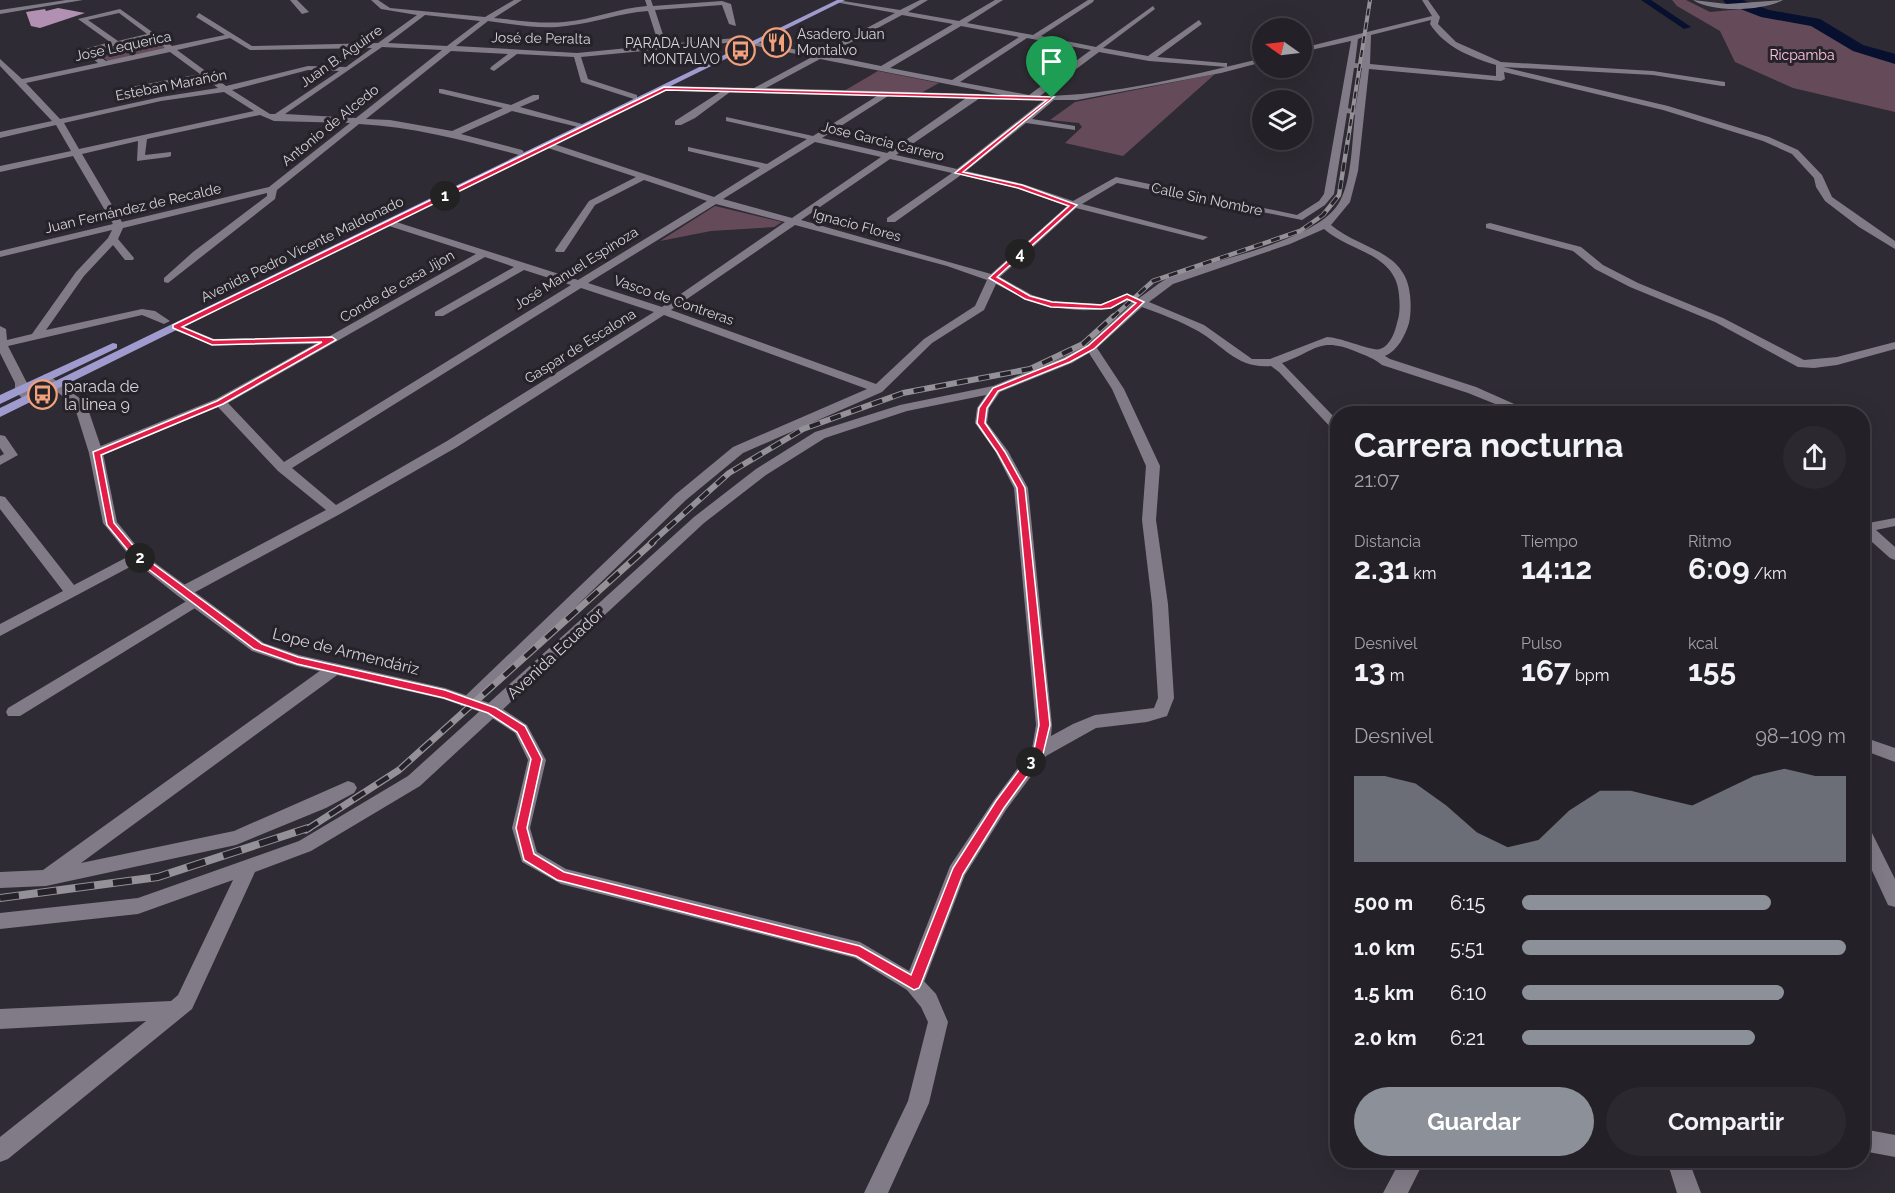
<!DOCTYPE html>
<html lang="es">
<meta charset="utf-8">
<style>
:root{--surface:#232027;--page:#2b282f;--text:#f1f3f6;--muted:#a3a3a7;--line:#403e44;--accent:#8c9099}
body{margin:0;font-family:Raleway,sans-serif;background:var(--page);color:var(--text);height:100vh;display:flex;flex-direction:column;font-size:22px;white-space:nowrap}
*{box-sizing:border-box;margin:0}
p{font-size:20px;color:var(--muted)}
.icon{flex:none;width:33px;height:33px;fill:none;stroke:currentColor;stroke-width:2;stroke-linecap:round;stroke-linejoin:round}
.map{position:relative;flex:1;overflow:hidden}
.side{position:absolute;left:1330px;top:406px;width:540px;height:762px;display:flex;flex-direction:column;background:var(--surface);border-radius:24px;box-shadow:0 6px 24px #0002,0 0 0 2px var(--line)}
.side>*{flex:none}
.needle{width:39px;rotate:284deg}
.tools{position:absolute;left:1252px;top:18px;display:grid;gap:12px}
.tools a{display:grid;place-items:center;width:60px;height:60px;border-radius:50%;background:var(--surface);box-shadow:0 6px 24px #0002,0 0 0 2px var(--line);font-size:30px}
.pin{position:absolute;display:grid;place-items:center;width:51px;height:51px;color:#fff;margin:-62px -26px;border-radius:50% 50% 50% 0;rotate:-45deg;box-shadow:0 0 6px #0007}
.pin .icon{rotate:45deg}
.km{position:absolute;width:30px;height:30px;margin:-15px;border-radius:50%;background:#222;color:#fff;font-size:16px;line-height:30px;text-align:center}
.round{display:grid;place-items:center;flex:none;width:63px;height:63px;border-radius:32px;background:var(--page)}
.summary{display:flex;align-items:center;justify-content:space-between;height:102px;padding:0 24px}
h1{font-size:33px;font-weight:700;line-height:45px}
.figures{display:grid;grid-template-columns:repeat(3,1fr);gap:9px;height:102px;padding:6px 24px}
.figures div{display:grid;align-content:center}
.figures b{font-size:30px;font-weight:700}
.figures small{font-size:16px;font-weight:400}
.figures p{font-size:16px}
.chart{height:168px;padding:12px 24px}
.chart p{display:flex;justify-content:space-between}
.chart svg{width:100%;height:108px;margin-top:6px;fill:var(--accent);opacity:.7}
.cta{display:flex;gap:12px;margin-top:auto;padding:12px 24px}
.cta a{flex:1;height:69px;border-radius:36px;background:var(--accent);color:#fff;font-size:24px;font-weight:700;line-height:69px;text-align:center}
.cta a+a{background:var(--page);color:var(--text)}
ul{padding:0 24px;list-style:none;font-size:20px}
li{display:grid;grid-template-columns:96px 72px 1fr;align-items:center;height:45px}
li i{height:15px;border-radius:8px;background:var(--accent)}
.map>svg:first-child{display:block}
.green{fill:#654b59}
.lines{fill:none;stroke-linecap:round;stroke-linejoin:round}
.canal{fill:#07102f;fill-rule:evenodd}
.river{fill:#07102f;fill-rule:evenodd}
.building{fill:#b290b2}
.minor{fill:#807b86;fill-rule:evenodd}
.tertiary{fill:#807b86;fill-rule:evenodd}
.primary{fill:#a09bce;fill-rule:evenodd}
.rail-far4-casing{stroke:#949198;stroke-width:4}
.rail-far3-casing{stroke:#949198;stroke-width:4.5}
.rail-far2-casing{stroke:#949198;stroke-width:6}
.rail-far1-casing{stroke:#949198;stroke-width:7}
.rail-casing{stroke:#949198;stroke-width:8}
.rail-far4{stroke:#26222a;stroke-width:2;stroke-dasharray:7;stroke-linecap:butt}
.rail-far3{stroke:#26222a;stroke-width:3;stroke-dasharray:9;stroke-linecap:butt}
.rail-far2{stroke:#26222a;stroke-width:4;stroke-dasharray:11;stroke-linecap:butt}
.rail-far1{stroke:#26222a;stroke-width:4.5;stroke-dasharray:14;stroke-linecap:butt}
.rail{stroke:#26222a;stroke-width:6;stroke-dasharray:19;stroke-linecap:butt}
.route{fill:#e11d48;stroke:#fff;stroke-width:1.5;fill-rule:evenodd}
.labels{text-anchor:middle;stroke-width:6;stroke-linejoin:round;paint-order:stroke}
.far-poi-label{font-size:14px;fill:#d6d3d9;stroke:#26222a;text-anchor:start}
.far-street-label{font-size:14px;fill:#d6d3d9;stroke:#26222a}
.far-park-label{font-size:14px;fill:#fec5e3;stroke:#26222a}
.poi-label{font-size:16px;fill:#d6d3d9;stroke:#26222a;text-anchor:start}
.street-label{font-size:16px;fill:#d6d3d9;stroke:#26222a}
</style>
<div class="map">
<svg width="1895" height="1193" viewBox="0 0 1895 1193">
<rect width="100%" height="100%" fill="#2f2b34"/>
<g class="green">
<polygon points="1672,0 1686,0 1710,12 1752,8 1767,15 1813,22 1851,47 1895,60 1895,112 1793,88 1735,62 1720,31 1677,6"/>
<polygon points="151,38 166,49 109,62 95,51"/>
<polygon points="878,71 939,83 921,93 844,91"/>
<polygon points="1215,74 1123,156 1065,143 1082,127 1079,123 1050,120 1075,102"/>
<polygon points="715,206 782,222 774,227 711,231 660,241"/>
</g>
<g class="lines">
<polygon class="canal" points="1641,0 1651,0 1691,27 1684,29"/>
<polygon class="river" points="1723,0 1743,0 1769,10 1820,19 1863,45 1895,54 1895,64 1853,51 1811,26 1761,17 1725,3"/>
</g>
<polygon class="building" points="58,8 85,13 40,28 31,26 26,12 45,9 46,11"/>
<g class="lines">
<g class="minor">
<polygon points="66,0 83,0 0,14 0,10"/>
<polygon points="290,0 297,0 309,12 302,14"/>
<path d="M371 0H378L390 8 485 17 514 0H522L494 18C517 20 541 24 564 22 592 20 618 8 647 6L645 0H651L653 6 722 1 731 4 736 26 729 24 722 5 655 10 666 44 736 38 818 54 895 13 840 3 837 0 900 10 920 0H928L908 12 959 21 995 0H1003L967 23 1033 35 1088 0H1094L1093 2 1041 36 1096 47 1153 6 1155 9 1103 48 1148 56 1199 20 1202 24 1157 57 1224 63H1227V67L1149 61 1099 52 1040 96C1112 96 1193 75 1263 58V62L1221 73 1077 100H1054L1032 119 1075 126V130L1026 123 966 171 1023 184 1073 201 1116 177 1297 215 1319 201 1324 194 1351 41 1302 52V48L1432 16 1422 0H1428L1440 17 1438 24 1456 42 1501 62 1653 71 1725 82V86H1722L1653 75 1503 67 1668 106 1769 137 1798 150 1822 175 1832 197 1895 241V249L1859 227 1825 201 1816 187 1814 178 1792 154 1763 141 1663 110 1504 72 1505 79 1501 81 1369 69 1358 171 1350 202 1331 225C1359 249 1406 250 1410 295 1411 304 1411 314 1409 323 1405 336 1398 350 1385 356L1390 359 1476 387 1537 414H1520L1468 393 1382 365C1373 358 1367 356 1357 352 1319 336 1316 351 1282 363L1338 421V432L1334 431 1279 372 1271 366C1237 369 1224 346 1198 331 1180 321 1161 314 1142 307L1097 348 1124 389 1160 466 1156 520 1168 604 1174 698 1167 716 1147 722 1096 728 1046 756 1006 810 965 875 921 990 914 993 907 990 904 984 950 866 994 800 1032 749 1036 725 1014 488 995 451 975 423 977 408 986 395 907 411 825 438 766 475 704 523 420 786 311 851 255 872 192 1009 8 1159 0 1162V1137L146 1021 0 1029V1009L171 1001 178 995 233 880 138 914 0 929V913L138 898 299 841 408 776 694 517 756 469 815 432 900 405 993 386 1064 357 1087 345 1133 303 1127 301C1084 321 1035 305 996 284L984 310 932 343 882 392 743 453 686 500 473 706H461L459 702 676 494 733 447 867 389 664 315 457 447 340 514 188 596H178L176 592 178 588 326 510 278 471 218 407 101 456H91L89 453 91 450 216 399 315 344 212 345 172 329V325H180L214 339 328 337 476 254 386 225V221L390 220 578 280 707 201 644 180 595 205 564 252H556L555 250 589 201 636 177 545 147V143H551L714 197 760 168 688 151V147L767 164 807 139 726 121V117L813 136 877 96 730 92 695 118 681 125H675V121L720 92 665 90H662V86L754 88 812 57 736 42 581 57 588 79 637 95V99H634L581 82 574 57 517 54 494 71 490 69 491 67 508 54 451 51 366 119 390 120 452 131 503 108 439 93V89H442L511 105 533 95H539V99L520 107 582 124 578 127 512 111 461 134 522 150 524 152 519 155C466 141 415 127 359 124L277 190 275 199 168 283 164 282V278L193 252 267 196V193L123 228 118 239 134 258 133 260H125L113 245 84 276 46 330 142 309 155 311 170 321 164 324 142 315 8 346 27 383V389L35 399 33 402H25L15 390V383L0 353V326L6 329 7 340 32 334 76 272 108 238 112 230 0 257V251L113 224 73 156 0 172V166L71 151 56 125 0 138V132L52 121 0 66V59L22 79 98 63 82 50 110 42 78 19 120 9 172 46 225 35 196 17 199 13 252 46 378 43 417 15 381 9ZM648 11 659 45 577 53 456 46 488 21C513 24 541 30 566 26 594 23 620 13 648 11ZM119 13 147 34 118 41 88 20ZM425 15 480 21 447 46 388 43ZM902 15 953 24 881 66 827 55ZM1431 20 1430 24C1445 47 1470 57 1496 65V76L1370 64 1371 35ZM961 26 1019 37 952 80 890 68ZM1363 37 1362 64 1355 63 1358 39ZM151 38 165 48 106 61 92 51ZM230 38 250 50 372 48 346 67 308 66 226 86 177 50ZM1027 38 1091 50 1029 95 960 82ZM382 47 442 50 356 118 285 114ZM170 52 200 74 131 87 127 89 128 91 205 78 218 88 161 97 60 119 26 83ZM820 59 1028 100H1044L957 169 896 155 980 98V94L766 88ZM1354 68H1362L1355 110 1348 108ZM308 70 339 71 275 114H270L232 90ZM224 92 254 111 79 149 64 123 161 101ZM888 96 966 98 887 153 822 138ZM1347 113 1355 115C1352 140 1352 179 1340 201 1318 243 1209 259 1166 279 1157 284 1148 292 1139 298L1127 294 1101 304 1052 301 1032 295 1000 277 1076 208 1203 240 1208 237 1082 204 1117 183 1302 220 1325 205 1334 194ZM260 115 274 121 350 123 269 187 122 222 82 154 138 141 137 161 168 157 171 156V152L145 155 147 139ZM815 142 881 157 792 218 723 199ZM890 159 952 173 887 218V222H895L961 175 1017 188 1067 206 991 274 801 220ZM716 204 785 222 662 307 588 283ZM795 225 947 266 987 280 975 306 924 339 876 384 671 310ZM1324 229C1350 252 1396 253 1399 295 1400 305 1400 314 1397 323 1395 332 1390 346 1380 349 1373 352 1340 337 1327 337L1270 359H1252L1204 325 1149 302 1173 284 1290 244ZM485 257 514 267 435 312V316H443L524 270 571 285 284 462 228 403ZM581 288 654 312 447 441 336 505 292 468ZM1089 353 1112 389 1146 466 1142 520 1152 604 1158 698 1154 708 1095 715 1073 724 1051 736 1052 725 1028 488 1008 451 987 423 989 408 1000 392 1072 363Z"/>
<path d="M1693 0 1727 4 1783 0C1763 11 1712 13 1693 0Z"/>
<polygon points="1490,223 1581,247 1603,265 1638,283 1723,318 1804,360 1837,357 1895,342 1895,349 1837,365 1814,368 1798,367 1715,322 1630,287 1595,269 1573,251 1486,228 1486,224"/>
<polygon points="0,435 5,436 18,455 0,465 0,456 4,454 0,448"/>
<polygon points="0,496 5,497 74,585 133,554 143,554 145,557 143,560 0,636 0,624 63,591 0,509"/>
<polygon points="1895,518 1895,526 1876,530 1895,547 1895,560 1890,558 1863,534 1863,524"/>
<polygon points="195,596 200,597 203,601 200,605 20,716 8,716 6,712 8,708"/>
<polygon points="334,663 340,665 342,669 340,673 81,863 234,831 348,781 354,783 357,788 354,793 326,808 236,845 46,886 0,888 0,872 43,870 328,665"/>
<polygon points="1863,737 1895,748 1895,762 1863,750"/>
<polygon points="1863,825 1869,827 1895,879 1895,907 1888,905 1863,851"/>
<polygon points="1863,1129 1895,1135 1895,1157 1863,1151"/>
<polygon points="1400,1161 1424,1161 1408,1193 1383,1193"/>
<polygon points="1667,1161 1689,1161 1701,1193 1677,1193"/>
</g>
<polygon class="tertiary" points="47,374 86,403 103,453 117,522 143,554 264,643 299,655 445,688 498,706 527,725 546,760 530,828 537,852 566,869 860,942 921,978 936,994 948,1022 929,1103 888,1193 864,1193 908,1101 928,1022 921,1007 907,990 855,958 561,884 522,862 512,828 528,760 515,733 486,714 443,699 297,666 252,651 178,596 133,560 103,523 89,453 74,405 43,381 43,375"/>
<g class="primary">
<polygon points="837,0 845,0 0,417 0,408"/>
<polygon points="113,343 117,344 117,348 0,404 0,395"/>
</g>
<defs>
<polyline id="rail-far4" points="1348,140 1370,0"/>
<polyline id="rail-far3" points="1112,318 1153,281 1300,231 1323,215 1339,195 1348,139"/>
<polyline id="rail-far2" points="651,543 729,473 803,429 903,393 1030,369 1083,344 1114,316"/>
<polyline id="rail-far1" points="306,830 399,770 653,542"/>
<polyline id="rail" points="0,898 158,877 308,828"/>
</defs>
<use href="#rail-far4" class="rail-far4-casing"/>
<use href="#rail-far3" class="rail-far3-casing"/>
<use href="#rail-far2" class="rail-far2-casing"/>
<use href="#rail-far1" class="rail-far1-casing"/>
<use href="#rail" class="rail-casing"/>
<use href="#rail-far4" class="rail-far4"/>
<use href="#rail-far3" class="rail-far3"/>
<use href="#rail-far2" class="rail-far2"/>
<use href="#rail-far1" class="rail-far1"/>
<use href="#rail" class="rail"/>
</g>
<path class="route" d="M664 87 1054 97 963 172 1022 185 1077 205 997 277 1030 296 1052 302 1101 305 1127 294 1144 302 1094 349 1070 362 998 391 987 408 985 423 1005 452 1025 488 1050 725 1043 754 1004 808 963 874 921 984 919 988 914 990 856 956 557 880 524 860 516 828 531 759 517 732 488 713 444 698 297 664 254 649 135 559 107 525 93 452 217 401 322 342 212 345 173 328V325ZM666 90 1047 100 955 173 1018 188 1069 206 989 278 1025 299 1051 307 1101 309 1111 308 1127 299 1136 303 1088 346 1065 359 993 388 979 408 977 423 997 452 1017 488 1039 725 1034 750 996 801 953 868 911 975 860 946 564 872 534 854 527 828 542 759 525 726 496 708 445 690 298 657 262 644 141 555 114 523 101 455 223 404 336 340 332 337 213 340 182 327Z"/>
<defs>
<symbol id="restaurant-ring" viewBox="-11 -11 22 22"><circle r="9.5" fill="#26222a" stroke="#f1a17c" stroke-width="1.5"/><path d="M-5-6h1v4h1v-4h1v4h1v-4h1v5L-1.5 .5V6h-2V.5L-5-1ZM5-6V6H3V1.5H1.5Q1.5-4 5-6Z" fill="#f1a17c"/></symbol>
<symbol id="bus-ring" viewBox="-11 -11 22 22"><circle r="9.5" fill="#26222a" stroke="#f1a17c" stroke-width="1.5"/><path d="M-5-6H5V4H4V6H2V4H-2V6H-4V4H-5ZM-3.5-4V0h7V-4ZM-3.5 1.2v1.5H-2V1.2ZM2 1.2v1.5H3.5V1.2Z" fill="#f1a17c"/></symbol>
</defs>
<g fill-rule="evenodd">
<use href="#restaurant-ring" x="760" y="26" width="33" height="33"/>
<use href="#bus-ring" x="724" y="34" width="33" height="33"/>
<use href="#bus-ring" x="26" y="378" width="33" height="33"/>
</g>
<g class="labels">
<g class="far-poi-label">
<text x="797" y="39">Asadero Juan<tspan x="797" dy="16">Montalvo</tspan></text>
<text x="720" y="48" text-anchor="end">PARADA JUAN<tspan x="720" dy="16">MONTALVO</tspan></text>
</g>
<g class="far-street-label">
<text transform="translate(541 38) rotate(1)" y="5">José de Peralta</text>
<text transform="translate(123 46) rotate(-12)" y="5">Jose Lequerica</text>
<text transform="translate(341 56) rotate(-35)" y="5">Juan B. Aguirre</text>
<text transform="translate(171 85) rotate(-11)" y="5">Esteban Marañón</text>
<text transform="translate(330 125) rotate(-39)" y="5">Antonio de Alcedo</text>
<text transform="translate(883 141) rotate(14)" y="5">Jose Garcia Carrero</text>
<text transform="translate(1207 199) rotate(12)" y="5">Calle Sin Nombre</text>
<text transform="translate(133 208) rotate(-13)" y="5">Juan Fernández de Recalde</text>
<text transform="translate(857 225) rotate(15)" y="5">Ignacio Flores</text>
<text transform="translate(302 249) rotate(-26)" y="5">Avenida Pedro Vicente Maldonado</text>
<text transform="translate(576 268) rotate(-32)" y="5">José Manuel Espinoza</text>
<text transform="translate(397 286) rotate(-30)" y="5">Conde de casa Jijon</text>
<text transform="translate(674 300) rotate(19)" y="5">Vasco de Contreras</text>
<text transform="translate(580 346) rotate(-32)" y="5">Gaspar de Escalona</text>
</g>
<g class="far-park-label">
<text x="1802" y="60">Ricpamba</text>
</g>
<g class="poi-label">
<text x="64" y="392">parada de<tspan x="64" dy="18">la linea 9</tspan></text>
</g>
<g class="street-label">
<text transform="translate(346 651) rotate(14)" y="6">Lope de Armendáriz</text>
<text transform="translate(555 653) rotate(-43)" y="6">Avenida Ecuador</text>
</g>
</g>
</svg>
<div class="tools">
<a><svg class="needle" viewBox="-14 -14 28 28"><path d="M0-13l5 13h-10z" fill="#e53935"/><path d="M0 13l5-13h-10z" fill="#a3a3a7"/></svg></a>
<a><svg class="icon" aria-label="layers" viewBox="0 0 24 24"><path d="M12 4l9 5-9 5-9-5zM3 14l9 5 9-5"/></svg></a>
</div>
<div class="pin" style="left:1052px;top:98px;background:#1e9e55"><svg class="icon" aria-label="arrive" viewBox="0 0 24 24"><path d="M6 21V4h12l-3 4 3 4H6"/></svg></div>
<b class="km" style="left:445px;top:196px">1</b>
<b class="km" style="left:140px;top:558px">2</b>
<b class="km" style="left:1031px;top:762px">3</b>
<b class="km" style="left:1020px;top:254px">4</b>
<section class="side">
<div class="summary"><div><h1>Carrera nocturna</h1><p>21:07</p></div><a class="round"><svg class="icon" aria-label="share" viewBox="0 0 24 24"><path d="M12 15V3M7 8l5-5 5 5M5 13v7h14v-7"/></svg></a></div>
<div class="figures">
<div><p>Distancia</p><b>2.31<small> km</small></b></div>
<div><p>Tiempo</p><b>14:12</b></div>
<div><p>Ritmo</p><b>6:09<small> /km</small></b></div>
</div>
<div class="figures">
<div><p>Desnivel</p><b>13<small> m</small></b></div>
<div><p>Pulso</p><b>167<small> bpm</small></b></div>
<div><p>kcal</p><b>155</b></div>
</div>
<div class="chart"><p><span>Desnivel</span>98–109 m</p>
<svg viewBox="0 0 160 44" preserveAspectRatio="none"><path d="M0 44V9L10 9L20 12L30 21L40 32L50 38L60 35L70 23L80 15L90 15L100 18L110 21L120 15L130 9L140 6L150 9L160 9V44z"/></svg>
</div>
<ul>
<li><b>500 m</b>6:15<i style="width:77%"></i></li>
<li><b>1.0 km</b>5:51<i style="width:100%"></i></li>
<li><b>1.5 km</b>6:10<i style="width:81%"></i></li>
<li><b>2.0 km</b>6:21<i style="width:72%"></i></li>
</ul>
<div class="cta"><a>Guardar</a><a>Compartir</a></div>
</section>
</div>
